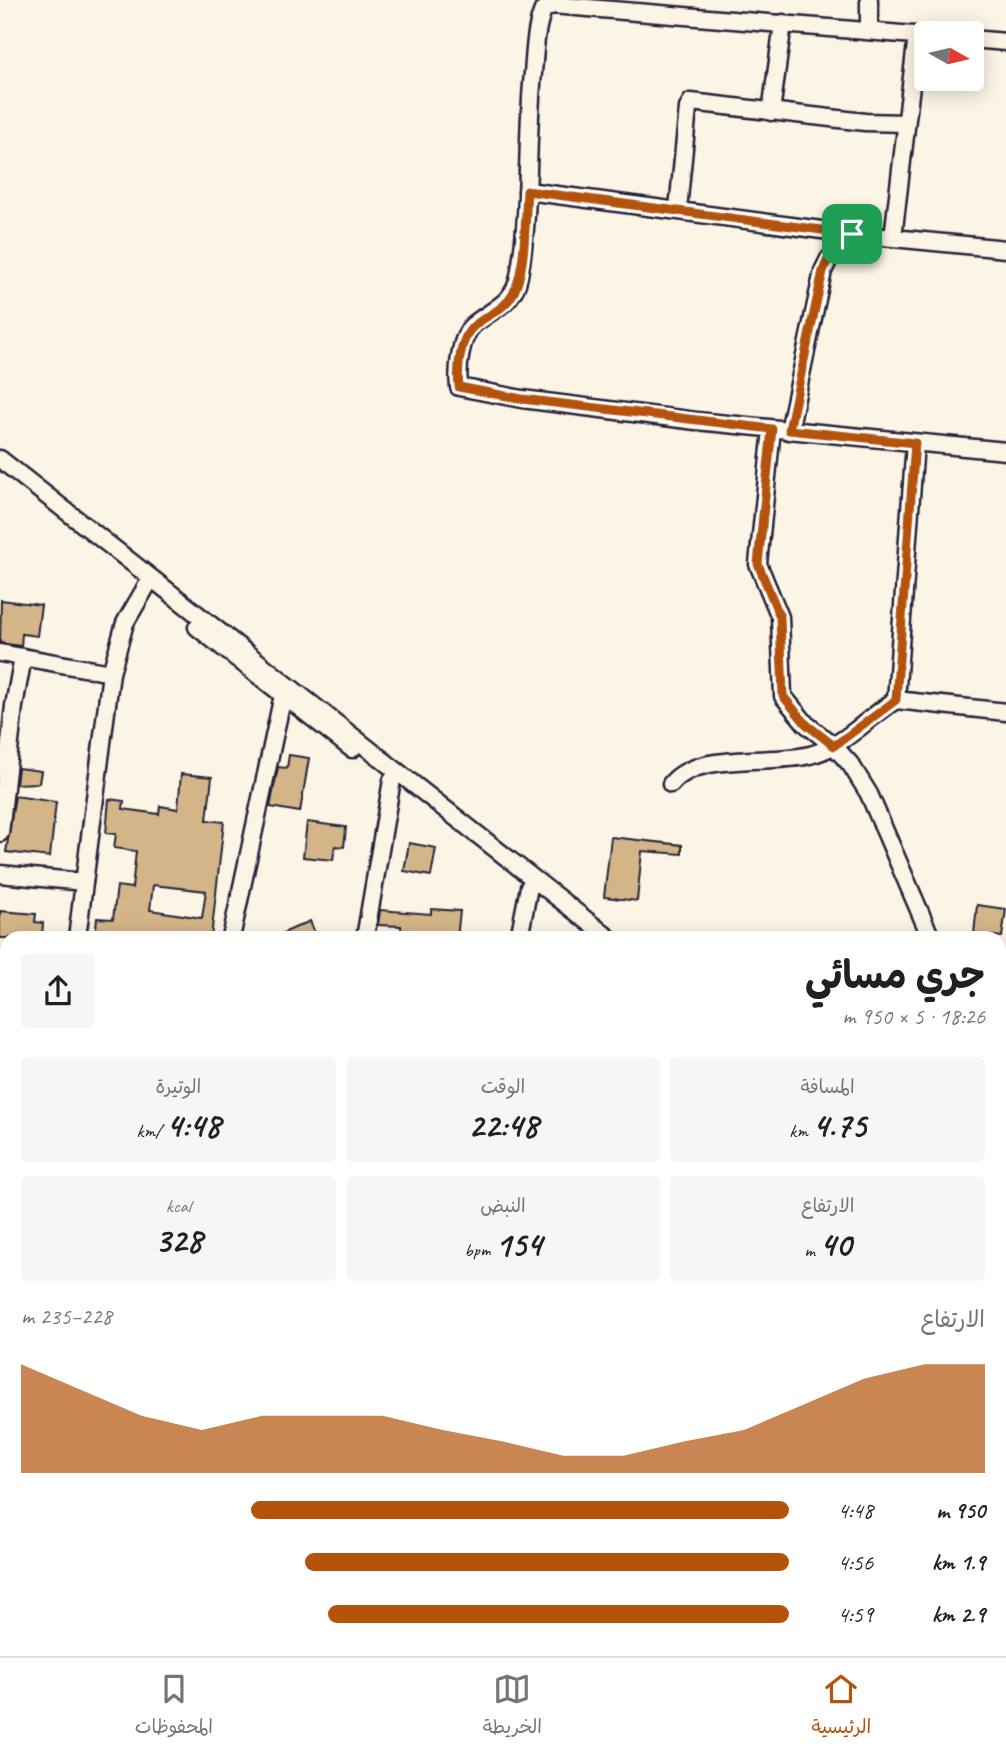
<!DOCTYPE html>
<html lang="ar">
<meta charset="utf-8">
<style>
:root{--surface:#fff;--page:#f6f6f6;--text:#202124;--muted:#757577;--line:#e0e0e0;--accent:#b45309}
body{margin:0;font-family:Caveat,"Playpen Sans Arabic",sans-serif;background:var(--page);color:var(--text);direction:rtl;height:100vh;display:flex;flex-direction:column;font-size:26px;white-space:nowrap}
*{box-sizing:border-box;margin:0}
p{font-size:23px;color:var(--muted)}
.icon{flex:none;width:38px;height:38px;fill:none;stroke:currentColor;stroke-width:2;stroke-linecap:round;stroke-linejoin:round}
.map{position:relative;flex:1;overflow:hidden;direction:ltr}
.panel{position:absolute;left:0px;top:931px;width:1006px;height:726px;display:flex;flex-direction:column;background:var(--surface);border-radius:21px 21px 0 0;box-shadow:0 4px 18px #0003;direction:rtl}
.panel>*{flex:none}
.needle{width:46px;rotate:98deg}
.controls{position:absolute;left:914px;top:21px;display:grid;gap:14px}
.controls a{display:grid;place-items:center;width:70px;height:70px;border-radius:7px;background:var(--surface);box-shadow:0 4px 18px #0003;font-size:35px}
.pin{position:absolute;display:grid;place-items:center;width:60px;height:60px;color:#fff;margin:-30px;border-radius:14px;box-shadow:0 4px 10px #0006}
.round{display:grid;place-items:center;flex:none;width:74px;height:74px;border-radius:7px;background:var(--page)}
.head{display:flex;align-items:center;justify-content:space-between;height:119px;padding:0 21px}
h1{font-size:38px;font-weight:700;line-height:52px}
.figures{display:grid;grid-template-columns:repeat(3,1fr);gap:10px;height:119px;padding:7px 21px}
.figures div{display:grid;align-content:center;border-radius:7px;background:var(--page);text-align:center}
.figures b{font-size:35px;font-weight:700}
.figures small{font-size:19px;font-weight:400}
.figures p{font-size:19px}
.chart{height:196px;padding:14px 21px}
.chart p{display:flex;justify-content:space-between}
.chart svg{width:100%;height:126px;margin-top:7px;fill:var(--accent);opacity:.7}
ul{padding:0 21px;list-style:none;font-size:23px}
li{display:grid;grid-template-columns:112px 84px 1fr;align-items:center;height:52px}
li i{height:18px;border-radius:9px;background:var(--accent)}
.tab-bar{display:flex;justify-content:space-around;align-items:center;height:98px;border-top:2px solid var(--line);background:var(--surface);font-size:19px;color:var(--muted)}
.tab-bar a{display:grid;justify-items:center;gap:4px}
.tab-bar .current{color:var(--accent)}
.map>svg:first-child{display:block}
.building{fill:#d3b587;stroke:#22223b;stroke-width:2;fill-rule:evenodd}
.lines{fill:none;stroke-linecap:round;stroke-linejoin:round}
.minor-casing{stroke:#22223b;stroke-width:21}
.major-casing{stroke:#22223b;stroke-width:24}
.minor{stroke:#fcf5e5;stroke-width:16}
.major{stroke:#fcf5e5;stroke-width:19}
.route-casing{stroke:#fff;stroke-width:14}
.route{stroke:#b45309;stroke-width:9}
</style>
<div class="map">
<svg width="1006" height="1656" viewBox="0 0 1006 1656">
<rect width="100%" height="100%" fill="#fcf5e5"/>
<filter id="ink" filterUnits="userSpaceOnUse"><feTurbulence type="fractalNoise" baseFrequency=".0143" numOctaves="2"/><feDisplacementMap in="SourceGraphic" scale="14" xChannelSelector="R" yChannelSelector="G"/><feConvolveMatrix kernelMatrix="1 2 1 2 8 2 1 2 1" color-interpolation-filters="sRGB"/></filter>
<g filter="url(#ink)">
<g class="building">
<polygon points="1,600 41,605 37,636 22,634 21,646 0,643"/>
<polygon points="289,755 309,758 300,812 270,807 278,767 287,768"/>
<polygon points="18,768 41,771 39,783 16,784"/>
<path d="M181 774 212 777 207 820 224 822 211 938H95L97 918 113 919 117 886 132 888 136 851 114 848 116 834 106 833 109 799 124 801 123 809 159 814 160 806 178 809ZM153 885 206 891 202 918 150 910Z"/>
<polygon points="15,796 56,802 50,857 6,852"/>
<polygon points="307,822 346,827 344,847 335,846 333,860 303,857"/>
<polygon points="611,837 682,845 682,854 642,851 637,901 604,897"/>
<polygon points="409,843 436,848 431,876 404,871"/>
<polygon points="977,905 1006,909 1002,937 974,934"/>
<polygon points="431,909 460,911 457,938 428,938 429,935 401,933 401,926 378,925 380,910 431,914"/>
<polygon points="0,911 36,914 35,922 43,923 42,938 0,938"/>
<polygon points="310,921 317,938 272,938"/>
</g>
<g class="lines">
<defs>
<g id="minor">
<polyline points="869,29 869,0"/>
<path d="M926 36 552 5 543 10C535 30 535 52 533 73 526 140 531 209 519 276 514 304 492 309 473 325 460 337 457 370 459 387L522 399 696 421 1006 451"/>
<polyline points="971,39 1006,42"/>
<polyline points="771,112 783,23"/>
<polyline points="527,191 852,234 1006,249"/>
<polyline points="678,209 688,108 691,102 865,122 905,123"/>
<polyline points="893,237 917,35"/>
<polyline points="772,429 758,564 780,617 783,696 806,724 834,746 851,765 869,794 931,938"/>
<polyline points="789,431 823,271 829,259 852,234"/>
<polyline points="0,459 609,938"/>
<polyline points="197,627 352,749"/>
<polyline points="0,653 111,673"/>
<polyline points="896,700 915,443"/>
<path d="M671 784C697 751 769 765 810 755 843 747 867 718 896 700L1006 712"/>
<polyline points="0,833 14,706 23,657"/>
<polyline points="0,874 84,882"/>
<polyline points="77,938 111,673 125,623 146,587"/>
<polyline points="231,938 283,695"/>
<polyline points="365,938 392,780"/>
<polyline points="519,938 529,887"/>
<polyline points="999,998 1006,1003"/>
<polyline points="0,1113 7,1114"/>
<polyline points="999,1245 1006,1233"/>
<polyline points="0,1354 7,1355"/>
<polyline points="999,1517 1006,1519"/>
<polyline points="0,1567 7,1512"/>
<polyline points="156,1656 156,1650"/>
<polyline points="421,1656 422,1650"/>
<polyline points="700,1656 701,1650"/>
</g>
<g id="major">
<polyline points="999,1272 1006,1276"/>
<polyline points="890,1656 890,1650"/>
</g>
</defs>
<use href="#minor" class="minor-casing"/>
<use href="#major" class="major-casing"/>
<use href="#minor" class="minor"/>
<use href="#major" class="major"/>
</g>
</g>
<g class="lines" filter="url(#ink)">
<defs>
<path id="route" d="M527 191 852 234 828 259 823 271 789 430 915 443 896 700 834 746 806 724 783 696 780 617 758 564 772 429 522 399 459 387C457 369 460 336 475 325 487 315 505 309 513 294 526 271 525 218 527 191Z"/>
</defs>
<use href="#route" class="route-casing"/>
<use href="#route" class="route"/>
</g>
</svg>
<div class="controls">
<a><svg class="needle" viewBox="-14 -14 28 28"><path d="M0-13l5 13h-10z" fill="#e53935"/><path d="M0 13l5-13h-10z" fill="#757577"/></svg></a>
</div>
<div class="pin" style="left:852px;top:234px;background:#1e9e55"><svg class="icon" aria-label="arrive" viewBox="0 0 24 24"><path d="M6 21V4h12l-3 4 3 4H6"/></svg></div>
<section class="panel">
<div class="head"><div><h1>جري مسائي</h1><p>18:26 · 5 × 950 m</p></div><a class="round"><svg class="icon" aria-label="share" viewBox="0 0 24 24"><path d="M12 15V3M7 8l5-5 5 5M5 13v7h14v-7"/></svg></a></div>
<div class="figures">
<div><p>المسافة</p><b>4.75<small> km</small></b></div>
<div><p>الوقت</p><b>22:48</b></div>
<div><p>الوتيرة</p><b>4:48<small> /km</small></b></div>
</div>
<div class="figures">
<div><p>الارتفاع</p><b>40<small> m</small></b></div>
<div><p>النبض</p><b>154<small> bpm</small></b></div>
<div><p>kcal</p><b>328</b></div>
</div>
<div class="chart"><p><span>الارتفاع</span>228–235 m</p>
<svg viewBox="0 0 160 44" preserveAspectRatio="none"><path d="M0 44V6L10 15L20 24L30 29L40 24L50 24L60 24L70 29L80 33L90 38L100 38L110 33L120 29L130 20L140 11L150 6L160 6V44z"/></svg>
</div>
<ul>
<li><b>950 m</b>4:48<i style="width:70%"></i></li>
<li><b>1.9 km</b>4:56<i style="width:63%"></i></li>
<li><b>2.9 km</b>4:59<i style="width:60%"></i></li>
</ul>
</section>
</div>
<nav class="tab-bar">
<a class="current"><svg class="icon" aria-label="home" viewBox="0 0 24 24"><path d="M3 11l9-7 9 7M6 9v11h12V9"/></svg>الرئيسية</a>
<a><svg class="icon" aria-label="map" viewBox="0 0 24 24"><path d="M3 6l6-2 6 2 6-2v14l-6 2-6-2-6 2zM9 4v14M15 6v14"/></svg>الخريطة</a>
<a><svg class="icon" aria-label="saved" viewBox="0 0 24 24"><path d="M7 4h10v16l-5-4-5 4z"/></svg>المحفوظات</a>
</nav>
